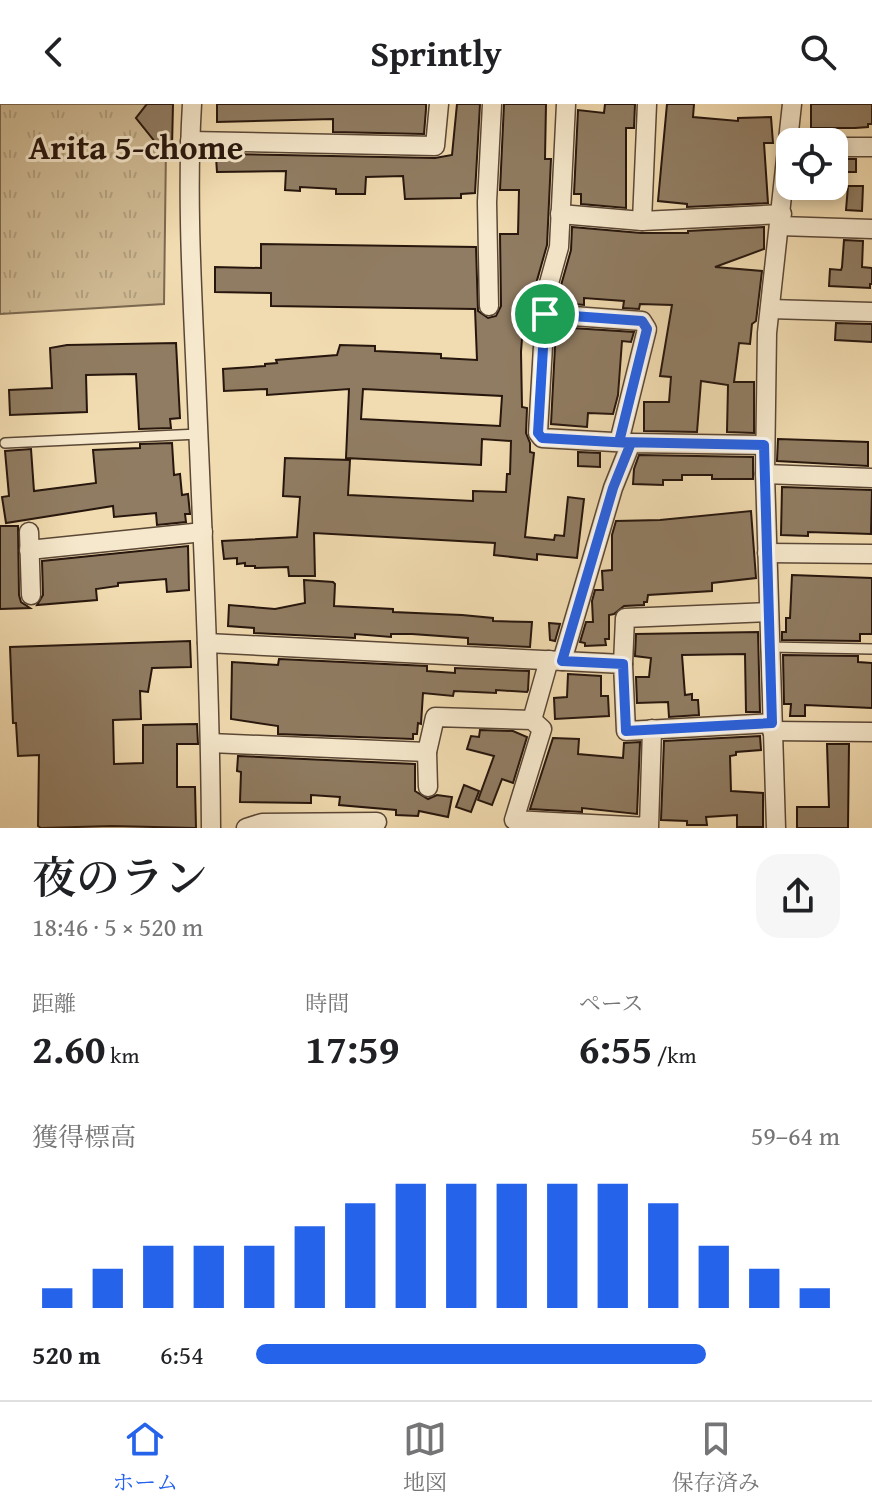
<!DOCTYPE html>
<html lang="ja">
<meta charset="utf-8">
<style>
:root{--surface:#fff;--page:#f6f6f6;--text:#202124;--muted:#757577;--line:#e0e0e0;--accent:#2563eb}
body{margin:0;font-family:"Gentium Book Plus","Noto Serif JP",serif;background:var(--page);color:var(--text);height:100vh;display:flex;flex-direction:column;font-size:30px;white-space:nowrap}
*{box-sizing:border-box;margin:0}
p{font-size:26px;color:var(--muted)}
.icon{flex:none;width:44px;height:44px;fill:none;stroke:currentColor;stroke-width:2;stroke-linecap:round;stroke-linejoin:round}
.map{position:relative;height:724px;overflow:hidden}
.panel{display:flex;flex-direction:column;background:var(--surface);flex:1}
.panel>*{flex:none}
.buttons{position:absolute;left:776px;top:24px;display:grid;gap:16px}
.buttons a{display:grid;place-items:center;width:72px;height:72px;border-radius:16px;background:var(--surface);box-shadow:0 4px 12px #0003;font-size:40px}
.pin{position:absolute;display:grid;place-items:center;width:68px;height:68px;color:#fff;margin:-34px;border:4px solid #fff;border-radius:50%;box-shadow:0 2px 8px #0007}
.round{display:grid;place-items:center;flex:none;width:84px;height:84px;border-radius:24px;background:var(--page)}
.overview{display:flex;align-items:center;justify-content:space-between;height:136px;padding:0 32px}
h1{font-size:44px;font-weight:600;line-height:60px}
.stats{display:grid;grid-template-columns:repeat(3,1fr);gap:12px;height:136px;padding:8px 32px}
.stats div{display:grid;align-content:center}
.stats b{font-size:40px;font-weight:600}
.stats small{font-size:22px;font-weight:400}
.stats p{font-size:22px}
.chart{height:224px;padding:16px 32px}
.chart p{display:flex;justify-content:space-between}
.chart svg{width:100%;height:144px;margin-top:8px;stroke:var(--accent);stroke-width:6}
ul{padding:0 32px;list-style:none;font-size:26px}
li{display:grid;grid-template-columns:128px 96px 1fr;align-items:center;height:60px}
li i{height:20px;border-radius:10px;background:var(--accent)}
header{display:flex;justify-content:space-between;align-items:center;height:104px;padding:0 32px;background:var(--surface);font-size:36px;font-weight:600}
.tabs{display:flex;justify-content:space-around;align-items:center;height:112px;border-top:2px solid var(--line);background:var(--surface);font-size:22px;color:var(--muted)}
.tabs a{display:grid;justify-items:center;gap:4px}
.tabs .on{color:var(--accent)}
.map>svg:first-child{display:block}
.grass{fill:url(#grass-tufts);stroke:#7b6850;stroke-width:2}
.building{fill:#907c62;stroke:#27160d;stroke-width:2;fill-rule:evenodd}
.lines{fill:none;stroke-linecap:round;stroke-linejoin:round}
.lane-casing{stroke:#5a4736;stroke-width:12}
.street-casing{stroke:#5a4736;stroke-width:21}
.lane{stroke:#f6e8cc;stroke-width:9}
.street{stroke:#f6e8cc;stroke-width:18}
.route-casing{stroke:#fff;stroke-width:16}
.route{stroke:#2563eb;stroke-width:10}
.labels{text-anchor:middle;stroke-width:6;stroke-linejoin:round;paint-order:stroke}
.neighbourhood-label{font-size:34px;font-weight:bold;fill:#27160d;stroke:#f6e8cc}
</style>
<header><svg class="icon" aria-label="back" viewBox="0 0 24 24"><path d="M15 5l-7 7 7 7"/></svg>Sprintly<svg class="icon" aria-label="search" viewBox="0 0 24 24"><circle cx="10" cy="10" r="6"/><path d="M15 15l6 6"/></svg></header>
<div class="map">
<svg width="872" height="724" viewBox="0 0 872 724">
<defs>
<pattern id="grass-tufts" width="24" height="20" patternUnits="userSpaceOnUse" patternTransform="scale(2)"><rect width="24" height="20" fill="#cfba94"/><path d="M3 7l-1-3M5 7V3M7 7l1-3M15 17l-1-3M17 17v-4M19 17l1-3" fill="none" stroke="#b29f7e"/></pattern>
</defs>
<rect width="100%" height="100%" fill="#f1dbb0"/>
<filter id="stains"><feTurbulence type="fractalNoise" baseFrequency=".0025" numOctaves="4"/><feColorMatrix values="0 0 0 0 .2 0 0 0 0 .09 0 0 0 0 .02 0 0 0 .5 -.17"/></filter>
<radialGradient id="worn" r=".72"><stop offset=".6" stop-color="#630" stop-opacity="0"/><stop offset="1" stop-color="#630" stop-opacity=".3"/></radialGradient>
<polygon class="grass" points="0,0 147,0 136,14 160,43 166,43 164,200 0,210"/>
<g class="building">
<polygon points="147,0 173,0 172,43 160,44 136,14"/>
<polygon points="217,0 426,0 426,5 424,30 333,28 333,15 217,18"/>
<polygon points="457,0 480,0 475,89 461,90 461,94 405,95 403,72 366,73 365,90 336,90 336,85 300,83 300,87 285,86 286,67 217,68 216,53 223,53 223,50 435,54 452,51"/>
<path d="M504 0H546L545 55H551L547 141 534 187 533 208H524L521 248 522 303 527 304 526 329 530 339V348L534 349 525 433 554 436 555 431 564 432 568 393 584 395 577 454 537 450V456L494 451 495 439 314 429 315 472H289L288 463 255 464V462H245V459L237 460V454L224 455 222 437 297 433 300 393 283 392 285 354 350 356 348 391 473 397V387L506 388 507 370H510L511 337 482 335 481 361 346 354 349 285 267 291V285L224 287 223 265 265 262V260L277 259 276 256 337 251 340 241 375 242V247L441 250V254L477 256 475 205 271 202V189L215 188V163L261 164V140L476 143 478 207 488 214 496 212 501 202 500 130H518L519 86H500ZM363 285 502 292 500 322 361 315Z"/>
<polygon points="605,0 635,0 634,24 626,24 626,104 581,100 581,90 574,90 578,6 604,9"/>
<polygon points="667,0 694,0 693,13 738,17 738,14 771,13 773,39 764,39 768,99 687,103 687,100 658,97"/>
<polygon points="811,0 872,0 872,20 868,20 868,23 855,24 811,24"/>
<polygon points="840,55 856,55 856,68 839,68"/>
<polygon points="848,82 863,82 862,107 846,106"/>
<polygon points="572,123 641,129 688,129 688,127 764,123 764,145 715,163 762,167 756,217 752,220 750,240 739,239 734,278 754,278 754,329 727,328 728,281 701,277 697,328 644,327 644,298 669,298 671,273 660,272 672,201 640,200 639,205 623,204 624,197 584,194 584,201 565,199 566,192 558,192 571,146"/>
<polygon points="844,136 863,137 862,163 872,164 872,180 870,180 870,184 829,182 830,165 841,166 842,163"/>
<polygon points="836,219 872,220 872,238 835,236"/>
<polygon points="556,223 634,228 631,238 622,237 618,291 613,310 588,309 587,323 551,320"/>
<polygon points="176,239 180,314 170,315 171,324 139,325 136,270 86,271 87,308 10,311 9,286 52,284 50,244 67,241"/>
<polygon points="778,335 868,338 868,362 777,357"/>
<polygon points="172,339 174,371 180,370 182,391 188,390 190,410 185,410 186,418 157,421 156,409 114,413 113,402 6,419 2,393 9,392 5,347 31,345 34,387 96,379 93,346 140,344 140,340"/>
<polygon points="578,348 600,349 600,363 578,362"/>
<polygon points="639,351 753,353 753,375 712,375 712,371 682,371 682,376 663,376 663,381 633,380 634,365"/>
<polygon points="782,383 872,386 871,430 808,428 808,432 781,431"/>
<polygon points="751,407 756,474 712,479 712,487 648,491 647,498 644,498 644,501 624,502 614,510 609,511 609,535 605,535 606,541 585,542 585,539 580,538 586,518 593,518 592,497 595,486 603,486 602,467 612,466 612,431 616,417 660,416"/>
<polygon points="0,422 18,422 19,491 21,498 30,504 0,505"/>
<polygon points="188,442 189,486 167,488 166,475 118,479 118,482 96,485 97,496 37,501 43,491 42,457"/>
<polygon points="792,471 872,474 872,530 860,530 860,537 782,536 782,528 786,528 786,514 790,514"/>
<polygon points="304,476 333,478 335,480 334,502 393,505 393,508 462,511 493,514 493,517 532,518 530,543 468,540 468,534 412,530 391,530 391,533 355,530 355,534 254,529 254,524 228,522 229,501 275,505 305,499"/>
<polygon points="549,519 560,520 555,537 550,536"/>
<polygon points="758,528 760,608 746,608 745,550 682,551 685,591 692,590 692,596 698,596 699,611 669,613 668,598 637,599 636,573 649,573 651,554 635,552 636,530"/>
<polygon points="190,537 191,563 152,564 148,588 140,587 141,615 113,616 114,660 143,659 143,621 197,620 198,640 177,640 177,683 195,683 196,724 112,722 41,724 38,722 39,651 18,652 16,619 13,619 10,543"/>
<polygon points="783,551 858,552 858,558 872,559 872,604 805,601 805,612 790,612 791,600 784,600"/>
<polygon points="279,555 427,562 427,567 455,569 455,564 529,567 528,586 527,588 496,586 496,589 454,587 453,592 423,589 421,620 418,619 417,630 413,630 413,635 278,630 278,622 231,615 232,558 278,561"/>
<polygon points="568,570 601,572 601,592 608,592 609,612 555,615 554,594 567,593"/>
<polygon points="480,626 513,627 527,633 513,679 502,675 492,701 478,696 494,652 467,645 471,632 479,633"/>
<polygon points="760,632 761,646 736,648 736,651 730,652 731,687 763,689 763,723 737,723 737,711 706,713 707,721 687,721 687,717 661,716 664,637"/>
<polygon points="553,634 579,635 578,650 623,654 624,639 640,638 637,710 582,704 582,708 530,705"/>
<polygon points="827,640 849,640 848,724 797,724 797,703 829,703"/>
<polygon points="238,652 415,660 415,687 428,695 437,691 452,693 448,713 419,707 418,712 396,711 396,706 339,701 340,693 311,691 311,699 240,698 241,668 237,667"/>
<polygon points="464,681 479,687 471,708 456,703"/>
</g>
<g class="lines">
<defs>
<g id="lane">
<polyline points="5,339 199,330"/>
<polyline points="769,543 872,545"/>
</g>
<g id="street">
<path d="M192 0C186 99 193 199 197 298 203 440 210 582 211 724"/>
<polyline points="566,0 559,143 546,190 538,329 542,334 631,339"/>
<polyline points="190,37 435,42 439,0"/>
<polyline points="834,43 872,43"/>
<polyline points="560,110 642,117 782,110"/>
<polyline points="642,117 647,0"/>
<polyline points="780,122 872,125"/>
<polyline points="489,202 487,98 492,0"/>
<polyline points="770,205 872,208"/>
<polyline points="545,210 642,217 647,225 619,338"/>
<polyline points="765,370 872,374"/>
<polyline points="29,428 31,491"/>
<polyline points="29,446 203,428"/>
<polyline points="767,449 872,450"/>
<polyline points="207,539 623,560 626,627 772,619"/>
<polyline points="562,557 613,384 631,339 764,341"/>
<polyline points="623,560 625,514 768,508"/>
<polyline points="532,616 549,556"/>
<polyline points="772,627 872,628"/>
<polyline points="210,639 427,648"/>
<polyline points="428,683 427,648 435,613 532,616 542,625 514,716 649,723 652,625"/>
<polyline points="246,724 262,719 377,718"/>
<polyline points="776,724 765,370 767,229 792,0"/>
</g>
</defs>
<use href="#lane" class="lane-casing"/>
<use href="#street" class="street-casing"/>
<use href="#lane" class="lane"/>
<use href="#street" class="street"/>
</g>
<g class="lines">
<defs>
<polyline id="route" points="545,210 538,329 542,334 631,339 613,384 562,557 623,560 626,627 772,619 764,341 619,338 647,225 642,217 545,210"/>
</defs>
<use href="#route" class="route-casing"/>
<use href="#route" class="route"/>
</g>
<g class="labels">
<g class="neighbourhood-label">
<text x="136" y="55">Arita 5-chome</text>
</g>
</g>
<rect width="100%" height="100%" filter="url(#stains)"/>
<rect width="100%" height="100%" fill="url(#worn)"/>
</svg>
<div class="buttons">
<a><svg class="icon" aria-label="locate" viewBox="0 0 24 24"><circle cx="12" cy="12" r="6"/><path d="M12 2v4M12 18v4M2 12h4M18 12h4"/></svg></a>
</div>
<div class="pin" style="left:545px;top:210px;background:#1e9e55"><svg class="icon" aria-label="arrive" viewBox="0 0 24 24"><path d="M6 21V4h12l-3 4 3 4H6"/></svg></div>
</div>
<section class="panel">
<div class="overview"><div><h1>夜のラン</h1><p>18:46 · 5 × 520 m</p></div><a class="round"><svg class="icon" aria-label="share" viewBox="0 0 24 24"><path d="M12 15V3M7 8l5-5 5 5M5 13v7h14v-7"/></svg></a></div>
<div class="stats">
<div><p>距離</p><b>2.60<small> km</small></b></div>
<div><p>時間</p><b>17:59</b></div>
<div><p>ペース</p><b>6:55<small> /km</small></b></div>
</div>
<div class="chart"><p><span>獲得標高</span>59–64 m</p>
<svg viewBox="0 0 160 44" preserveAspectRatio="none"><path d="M5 44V38M15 44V32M25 44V25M35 44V25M45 44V25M55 44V19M65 44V12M75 44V6M85 44V6M95 44V6M105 44V6M115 44V6M125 44V12M135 44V25M145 44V32M155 44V38"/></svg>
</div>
<ul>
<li><b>520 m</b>6:54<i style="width:77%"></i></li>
</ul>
</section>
<nav class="tabs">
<a class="on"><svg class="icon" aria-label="home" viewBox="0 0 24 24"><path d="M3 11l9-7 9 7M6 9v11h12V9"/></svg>ホーム</a>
<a><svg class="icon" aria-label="map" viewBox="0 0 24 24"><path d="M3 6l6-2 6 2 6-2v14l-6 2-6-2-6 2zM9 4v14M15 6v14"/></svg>地図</a>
<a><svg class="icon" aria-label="saved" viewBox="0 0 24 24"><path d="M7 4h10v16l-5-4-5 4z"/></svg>保存済み</a>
</nav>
